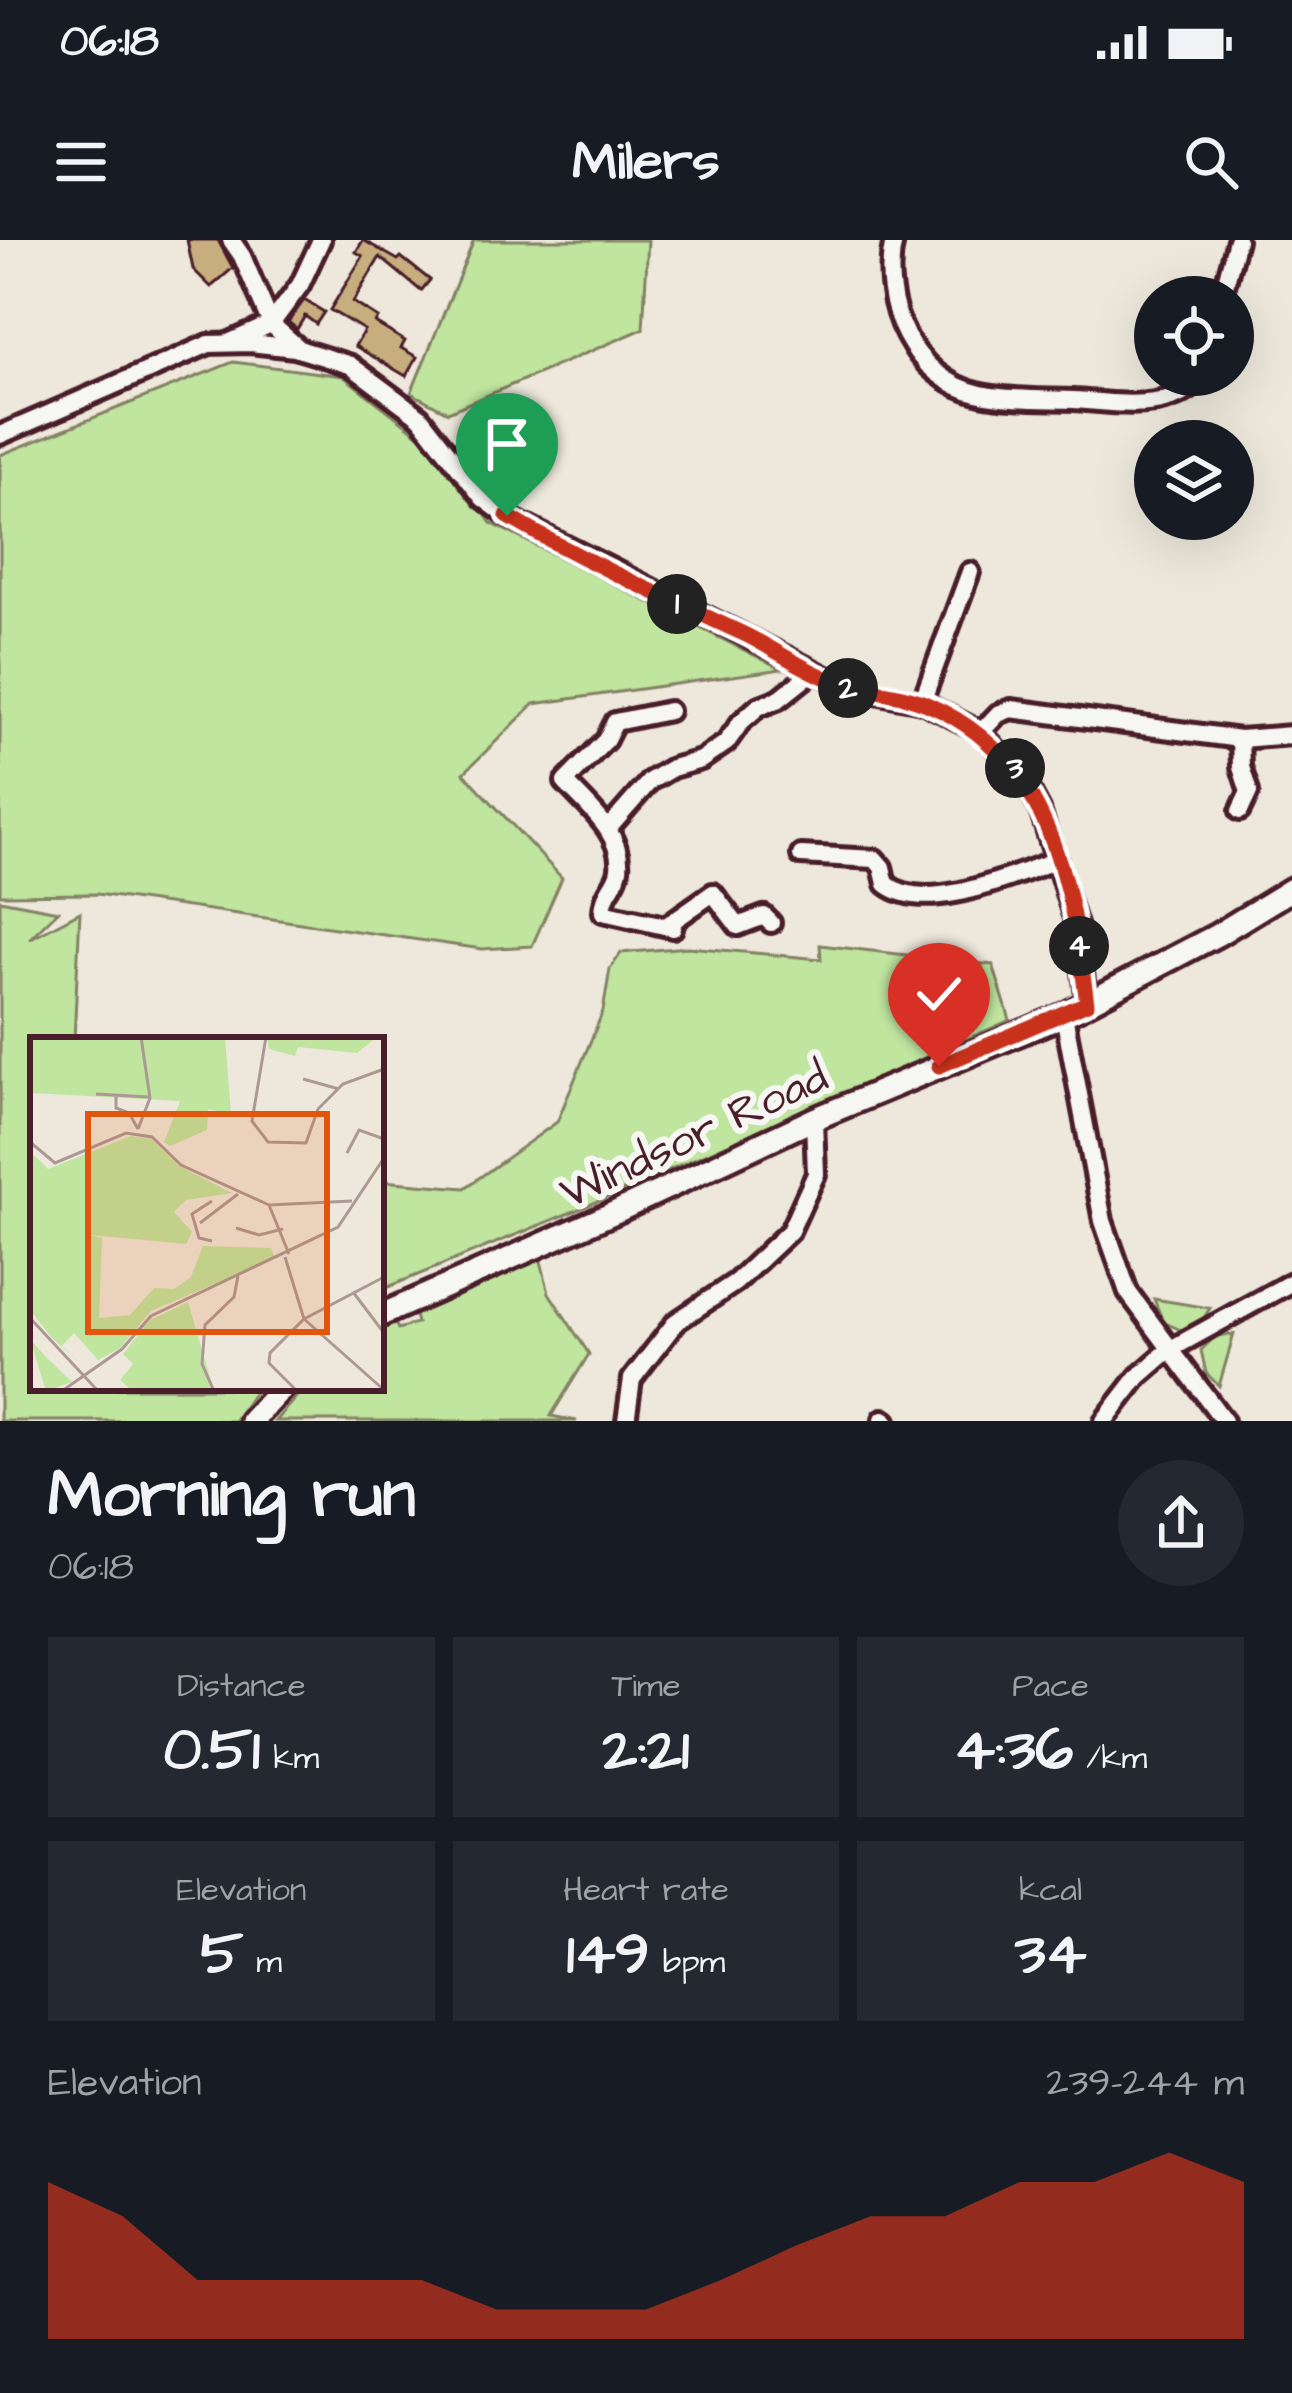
<!DOCTYPE html>
<meta charset="utf-8">
<style>
:root{--surface:#171b24;--page:#242831;--text:#f1f3f6;--muted:#9ea1a6;--accent:#c8321e}
body{margin:0;font-family:"Architects Daughter",sans-serif;background:var(--page);color:var(--text);height:100vh;display:flex;flex-direction:column;font-size:45px;white-space:nowrap}
*{box-sizing:border-box;margin:0}
p{font-size:39px;color:var(--muted)}
.icon{flex:none;width:66px;height:66px;fill:none;stroke:currentColor;stroke-width:2;stroke-linecap:round;stroke-linejoin:round}
.map{position:relative;height:1181px;overflow:hidden}
.details{display:flex;flex-direction:column;background:var(--surface);flex:1}
.details>*{flex:none}
.controls{position:absolute;left:1134px;top:36px;display:grid;gap:24px}
.controls a{display:grid;place-items:center;width:120px;height:120px;border-radius:50%;background:var(--surface);box-shadow:0 12px 48px #0002;font-size:60px}
.pin{position:absolute;display:grid;place-items:center;width:102px;height:102px;color:#fff;margin:-123px -51px;border-radius:50% 50% 50% 0;rotate:-45deg;box-shadow:0 0 12px #0007}
.pin .icon{rotate:45deg}
.km{position:absolute;width:60px;height:60px;margin:-30px;border-radius:50%;background:#222;color:#fff;font-size:33px;line-height:60px;text-align:center}
.round{display:grid;place-items:center;flex:none;width:126px;height:126px;border-radius:63px;background:var(--page)}
.summary{display:flex;align-items:center;justify-content:space-between;height:204px;padding:0 48px}
h1{font-size:66px;font-weight:700;line-height:90px}
.metrics{display:grid;grid-template-columns:repeat(3,1fr);gap:18px;height:204px;padding:12px 48px}
.metrics div{display:grid;align-content:center;border-radius:0px;background:var(--page);text-align:center}
.metrics b{font-size:60px;font-weight:700}
.metrics small{font-size:33px;font-weight:400}
.metrics p{font-size:33px}
.chart{height:336px;padding:24px 48px}
.chart p{display:flex;justify-content:space-between}
.chart svg{width:100%;height:216px;margin-top:12px;fill:var(--accent);opacity:.7}
.status{display:flex;justify-content:space-between;align-items:center;height:84px;padding:0 60px;background:var(--surface);direction:ltr}
.status svg{height:33px;fill:currentColor}
header{display:flex;justify-content:space-between;align-items:center;height:156px;padding:0 48px;background:var(--surface);font-size:54px;font-weight:700}
.map>svg:first-child{display:block}
.green{fill:#bfe59f;stroke:#848265;stroke-width:3}
.building{fill:#c7ae7e;stroke:#4a1f2b;stroke-width:3}
.lines{fill:none;stroke-linecap:round;stroke-linejoin:round}
.minor-casing{stroke:#4a1f2b;stroke-width:26}
.major-casing{stroke:#4a1f2b;stroke-width:30}
.minor{stroke:#f6f6f2;stroke-width:16}
.major{stroke:#f6f6f2;stroke-width:21}
.route-casing{stroke:#fff;stroke-width:24}
.route{stroke:#c8321e;stroke-width:15}
.labels{text-anchor:middle;stroke-width:12;stroke-linejoin:round;paint-order:stroke}
.street-label{font-size:45px;fill:#4a1f2b;stroke:#f6f6f2}
.inset-road{fill:none;stroke:#ac9895;stroke-width:3}
.view{fill:#e0560e;fill-opacity:0.15;stroke:#e0560e;stroke-width:6}
.inset-edge{fill:none;stroke:#4a1f2b;stroke-width:6}
</style>
<div class="status"><b>06:18</b><svg viewBox="0 0 49 12"><path d="M0 12V9h3v3zM5 12V6h3v6zM10 12V3h3v9zM15 12V0h3v12zM26 1h20v11H26zM47 4h2v5h-2z"/></svg></div>
<header><svg class="icon" aria-label="menu" viewBox="0 0 24 24"><path d="M4 6h16M4 12h16M4 18h16"/></svg>Milers<svg class="icon" aria-label="search" viewBox="0 0 24 24"><circle cx="10" cy="10" r="6"/><path d="M15 15l6 6"/></svg></header>
<div class="map">
<svg width="1292" height="1181" viewBox="0 0 1292 1181">
<rect width="100%" height="100%" fill="#ede8db"/>
<filter id="ink" filterUnits="userSpaceOnUse"><feTurbulence type="fractalNoise" baseFrequency=".00833" numOctaves="2"/><feDisplacementMap in="SourceGraphic" scale="24" xChannelSelector="R" yChannelSelector="G"/><feConvolveMatrix kernelMatrix="1 2 1 2 8 2 1 2 1" color-interpolation-filters="sRGB"/></filter>
<g filter="url(#ink)">
<g class="green">
<polygon points="474,0 648,0 643,89 448,172 411,153"/>
<polygon points="233,122 343,136 439,210 491,283 782,429 534,464 464,533 562,638 532,706 482,709 97,654 0,655 0,215"/>
<polygon points="0,660 58,671 29,699 80,672 74,800 33,800 33,1148 257,1148 234,1181 0,1181"/>
<polygon points="820,705 993,725 1010,780 589,965 381,1050 381,941 465,948 557,882 603,771 610,729 621,713 688,707 821,719"/>
<polygon points="540,1017 549,1053 589,1114 551,1176 577,1181 275,1181 304,1148 381,1148 381,1090 395,1083 398,1089 417,1083 415,1075"/>
<polygon points="1154,1059 1210,1068 1198,1087 1181,1090 1163,1082"/>
<polygon points="1234,1094 1219,1146 1206,1133 1201,1110 1216,1096"/>
</g>
<g class="building">
<polygon points="187,0 218,0 233,28 211,47 193,29"/>
<polygon points="363,0 398,20 401,17 430,40 421,51 380,17 353,62 378,78 375,83 405,101 401,108 417,117 406,136 355,106 364,90 330,70 363,16 356,12"/>
<polygon points="304,60 324,72 316,84 305,76 297,89 288,82"/>
</g>
<g class="lines">
<defs>
<g id="minor">
<polyline points="231,0 242,16 271,84 300,45 321,0"/>
<path d="M894 0C879 63 912 139 981 154 1010 160 1043 159 1074 160 1120 163 1172 174 1205 135"/>
<polyline points="1222,57 1237,0"/>
<polyline points="228,103 271,84 301,110"/>
<polyline points="0,195 209,104 250,103 295,108 350,125 420,177 483,258 507,276 849,448 922,462 981,492 1024,540 1040,570 1077,688 1087,763"/>
<polyline points="922,462 970,332"/>
<path d="M669 471 615 482 606 500 565 542C586 565 623 594 619 629 617 646 604 649 603 672L673 688"/>
<polyline points="981,492 998,474 1011,469 1240,499 1292,495"/>
<polyline points="1240,499 1241,527 1249,552 1240,571"/>
<polyline points="608,589 650,541 672,528 701,520 726,503 741,482 758,467 779,459 813,432"/>
<path d="M801 615 875 619 882 627 886 644C926 676 1014 635 1057 620"/>
<polyline points="666,686 713,653 738,686 764,676 771,683"/>
<polyline points="1064,775 1103,981 1128,1052 1224,1181"/>
<polyline points="883,1179 886,1181"/>
<polyline points="626,1181 632,1139 676,1082 736,1042 790,991 816,934 814,879"/>
<polyline points="1104,1181 1138,1137 1169,1110 1292,1042"/>
</g>
<g id="major">
<polyline points="381,1075 620,970 814,879 1064,775 1217,695 1292,649"/>
<polyline points="251,1181 282,1148"/>
</g>
</defs>
<use href="#minor" class="minor-casing"/>
<use href="#major" class="major-casing"/>
<use href="#minor" class="minor"/>
<use href="#major" class="major"/>
</g>
</g>
<g class="lines" filter="url(#ink)">
<defs>
<path id="route" d="M507 276C583 321 664 357 744 394 771 407 796 425 824 437 858 452 896 450 929 465 1050 517 1071 644 1087 763L939 826"/>
</defs>
<use href="#route" class="route-casing"/>
<use href="#route" class="route"/>
</g>
<g class="labels">
<g class="street-label">
<text transform="translate(693 893) rotate(-25)" y="16">Windsor Road</text>
</g>
</g>
<g transform="translate(30 797)">
<rect width="354" height="354" fill="#ede8db"/>
<path d="M0 0H195L201 77 178 72 177 93 140 109 134 105 150 64 1 56ZM237 0H347L327 16 268 10 265 19 239 12ZM101 99 121 102 149 129 202 156 156 163 144 175 162 195 156 207 61 198 72 201 69 281 100 278 124 251 144 252 161 240 173 209 241 211 245 221 121 274 90 311 68 323 44 296 32 309 58 332 22 301 0 273V114L18 132ZM158 265 184 354H102L90 343 103 327 93 317 120 283ZM0 302 15 319 42 345 16 354Z" fill="#bfe59f"/>
<path class="inset-road" d="M236 0 222 84 238 105 276 106 288 72 313 47 354 32M273 42 309 52M66 57 119 60M86 58V71L99 76 108 92M108 92 120 61 111 0M0 105 25 126 96 96 122 100 151 128 239 168 259 217M317 116 329 93 354 102M182 164 162 177 169 201 182 204M239 168 322 164M170 186 208 157M206 191 229 198 253 192M255 220 274 282 354 353M323 255 354 296M0 281 68 354M32 354 92 312 121 279 308 190 354 121M184 354 172 327 175 288 204 260 208 239M267 354 239 326 240 316 274 282 354 240"/>
<path class="view" d="M58 77H297V295H58Z"/>
<rect width="354" height="354" class="inset-edge"/>
</g>
</svg>
<div class="controls">
<a><svg class="icon" aria-label="locate" viewBox="0 0 24 24"><circle cx="12" cy="12" r="6"/><path d="M12 2v4M12 18v4M2 12h4M18 12h4"/></svg></a>
<a><svg class="icon" aria-label="layers" viewBox="0 0 24 24"><path d="M12 4l9 5-9 5-9-5zM3 14l9 5 9-5"/></svg></a>
</div>
<div class="pin" style="left:507px;top:276px;background:#1e9e55"><svg class="icon" aria-label="arrive" viewBox="0 0 24 24"><path d="M6 21V4h12l-3 4 3 4H6"/></svg></div>
<div class="pin" style="left:939px;top:826px;background:#d93025"><svg class="icon" aria-label="check" viewBox="0 0 24 24"><path d="M5 12l5 5 9-10"/></svg></div>
<b class="km" style="left:677px;top:364px">1</b>
<b class="km" style="left:848px;top:448px">2</b>
<b class="km" style="left:1015px;top:528px">3</b>
<b class="km" style="left:1079px;top:706px">4</b>
</div>
<section class="details">
<div class="summary"><div><h1>Morning run</h1><p>06:18</p></div><a class="round"><svg class="icon" aria-label="share" viewBox="0 0 24 24"><path d="M12 15V3M7 8l5-5 5 5M5 13v7h14v-7"/></svg></a></div>
<div class="metrics">
<div><p>Distance</p><b>0.51<small> km</small></b></div>
<div><p>Time</p><b>2:21</b></div>
<div><p>Pace</p><b>4:36<small> /km</small></b></div>
</div>
<div class="metrics">
<div><p>Elevation</p><b>5<small> m</small></b></div>
<div><p>Heart rate</p><b>149<small> bpm</small></b></div>
<div><p>kcal</p><b>34</b></div>
</div>
<div class="chart"><p><span>Elevation</span>239–244 m</p>
<svg viewBox="0 0 160 44" preserveAspectRatio="none"><path d="M0 44V12L10 19L20 32L30 32L40 32L50 32L60 38L70 38L80 38L90 32L100 25L110 19L120 19L130 12L140 12L150 6L160 12V44z"/></svg>
</div>
</section>
